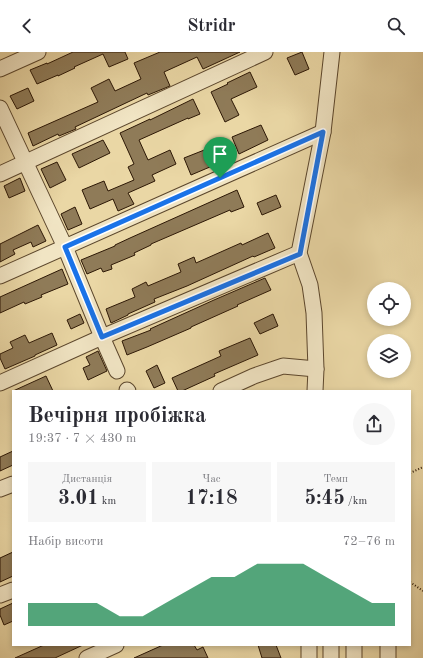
<!DOCTYPE html>
<html lang="uk">
<meta charset="utf-8">
<style>
:root{--surface:#fff;--page:#f7f7f7;--text:#2b2b33;--muted:#7c7c81;--accent:#0b8043}
body{margin:0;font-family:"Old Standard TT",serif;background:var(--page);color:var(--text);height:100vh;display:flex;flex-direction:column;font-size:15px;white-space:nowrap}
*{box-sizing:border-box;margin:0}
p{font-size:13px;color:var(--muted)}
.icon{flex:none;width:22px;height:22px;fill:none;stroke:currentColor;stroke-width:2;stroke-linecap:round;stroke-linejoin:round}
.map{position:relative;flex:1;overflow:hidden}
.drawer{position:absolute;left:12px;top:338px;width:399px;height:256px;display:flex;flex-direction:column;background:var(--surface);border-radius:0px;box-shadow:0 2px 6px #0003}
.drawer>*{flex:none}
.fabs{position:absolute;left:367px;top:230px;display:grid;gap:8px}
.fabs a{display:grid;place-items:center;width:44px;height:44px;border-radius:50%;background:var(--surface);box-shadow:0 2px 6px #0003;font-size:20px}
.pin{position:absolute;display:grid;place-items:center;width:34px;height:34px;color:#fff;margin:-41px -17px;border-radius:50% 50% 50% 0;rotate:-45deg;box-shadow:0 0 4px #0007}
.pin .icon{rotate:45deg}
.round{display:grid;place-items:center;flex:none;width:42px;height:42px;border-radius:21px;background:var(--page)}
.headline{display:flex;align-items:center;justify-content:space-between;height:68px;padding:0 16px}
h1{font-size:22px;font-weight:800;line-height:30px}
.metrics{display:grid;grid-template-columns:repeat(3,1fr);gap:6px;height:68px;padding:4px 16px}
.metrics div{display:grid;align-content:center;border-radius:0px;background:var(--page);text-align:center}
.metrics b{font-size:20px;font-weight:800}
.metrics small{font-size:11px;font-weight:400}
.metrics p{font-size:11px}
.chart{height:112px;padding:8px 16px}
.chart p{display:flex;justify-content:space-between}
.chart svg{width:100%;height:72px;margin-top:4px;fill:var(--accent);opacity:.7}
header{display:flex;justify-content:space-between;align-items:center;height:52px;padding:0 16px;background:var(--surface);font-size:18px;font-weight:800}
.map>svg:first-child{display:block}
.building{fill:#8f7b58;stroke:#2c1705}
.lines{fill:none;stroke-linecap:round;stroke-linejoin:round}
.minor-casing{stroke:#5c472d;stroke-width:17}
.path{stroke:#2c1705;stroke-width:2;stroke-dasharray:1 2;stroke-linecap:butt}
.minor{stroke:#f1e5c4;stroke-width:15}
.route-casing{stroke:#fff;stroke-width:8}
.route{stroke:#1a73e8;stroke-width:5}
</style>
<header><svg class="icon" aria-label="back" viewBox="0 0 24 24"><path d="M15 5l-7 7 7 7"/></svg>Stridr<svg class="icon" aria-label="search" viewBox="0 0 24 24"><circle cx="10" cy="10" r="6"/><path d="M15 15l6 6"/></svg></header>
<div class="map">
<svg width="423" height="606" viewBox="0 0 423 606">
<rect width="100%" height="100%" fill="#ead7a5"/>
<filter id="stains"><feTurbulence type="fractalNoise" baseFrequency=".005" numOctaves="4"/><feColorMatrix values="0 0 0 0 .2 0 0 0 0 .09 0 0 0 0 .02 0 0 0 .5 -.17"/></filter>
<radialGradient id="worn" r=".72"><stop offset=".6" stop-color="#630" stop-opacity="0"/><stop offset="1" stop-color="#630" stop-opacity=".3"/></radialGradient>
<g class="building">
<polygon points="73,0 125,0 128,7 109,15 103,2 74,15 75,16 58,24 58,23 37,32 30,18 47,11 47,12"/>
<polygon points="160,0 240,0 203,17 197,5 164,20 170,34 148,43 147,41 75,75 76,77 59,84 58,82 33,94 28,81 98,50 91,36 109,27 115,39 141,27 134,11"/>
<polygon points="302,0 309,17 295,23 287,6"/>
<polygon points="250,20 257,35 231,47 239,63 225,70 211,40 228,32 227,31"/>
<polygon points="28,36 34,49 17,57 10,44"/>
<polygon points="193,47 200,62 188,67 188,66 139,88 148,108 170,98 176,112 152,123 155,129 128,141 134,152 118,159 113,147 90,157 82,138 104,129 108,139 134,128 128,115 134,112 120,81 150,67 150,68"/>
<polygon points="261,73 268,88 239,102 232,85"/>
<polygon points="103,88 110,101 79,116 72,102"/>
<polygon points="217,93 224,109 191,123 184,106"/>
<polygon points="57,110 66,128 50,136 41,117"/>
<polygon points="20,126 25,139 9,146 4,134"/>
<polygon points="237,138 244,155 231,160 230,158 151,192 151,193 134,201 135,203 111,213 112,217 103,220 101,216 87,222 81,208 115,194 115,193 130,186"/>
<polygon points="276,143 281,155 262,163 257,151"/>
<polygon points="75,155 82,172 68,178 61,162"/>
<polygon points="38,173 46,189 33,195 31,190 13,198 15,202 0,210 0,192"/>
<polygon points="268,181 275,196 254,205 253,204 187,234 154,247 155,250 128,262 128,263 111,271 106,257 135,245 132,237 146,230 148,234 181,220 178,212 194,205 196,211 241,191 242,193"/>
<polygon points="62,217 68,232 41,243 42,245 25,252 24,250 0,261 0,245"/>
<polygon points="265,226 271,238 237,253 238,254 191,275 191,276 147,295 127,303 122,289 151,278 150,277 214,248"/>
<polygon points="80,262 84,271 71,277 67,268"/>
<polygon points="273,262 278,274 260,282 254,271"/>
<polygon points="52,281 57,293 35,303 35,304 5,317 0,306 0,302 13,296 10,290 25,283 29,291"/>
<polygon points="250,286 258,303 214,322 215,324 182,339 178,339 172,326 221,304 219,299"/>
<polygon points="98,299 107,319 88,328 83,316 90,313 86,305"/>
<polygon points="157,313 165,331 154,336 146,319"/>
<polygon points="46,324 53,339 13,339"/>
<polygon points="13,399 13,413 0,419 0,405"/>
<polygon points="13,500 13,524 0,530 0,506"/>
<polygon points="13,551 13,569 4,573 0,563 0,557"/>
<polygon points="44,593 83,593 55,606 15,606"/>
<polygon points="163,593 194,593 197,598 203,595 208,606 134,606"/>
<polygon points="258,593 276,593 281,606 262,606"/>
</g>
<g class="lines">
<defs>
<g id="minor">
<polyline points="0,17 38,0"/>
<polyline points="0,56 65,195 102,285 117,319"/>
<polyline points="0,122 265,0"/>
<polyline points="0,224 323,80"/>
<polyline points="0,331 102,285 299,201"/>
<polyline points="127,338 128,339"/>
<polyline points="221,339 254,324 283,314 316,317"/>
<polyline points="315,339 316,317 314,261 310,233 299,201 323,80 332,0"/>
<polyline points="0,437 13,432"/>
<polyline points="0,543 13,538"/>
<polyline points="309,593 309,606"/>
<polyline points="87,606 116,593"/>
<polyline points="331,606 331,593"/>
<polyline points="354,606 354,593"/>
<polyline points="388,606 388,593"/>
</g>
</defs>
<use href="#minor" class="minor-casing"/>
<g class="path">
<polyline points="410,421 423,415"/>
<polyline points="410,530 423,539"/>
</g>
<use href="#minor" class="minor"/>
</g>
<g class="lines">
<defs>
<polygon id="route" points="323,80 300,202 102,285 65,195"/>
</defs>
<use href="#route" class="route-casing"/>
<use href="#route" class="route"/>
</g>
<rect width="100%" height="100%" filter="url(#stains)"/>
<rect width="100%" height="100%" fill="url(#worn)"/>
</svg>
<div class="fabs">
<a><svg class="icon" aria-label="locate" viewBox="0 0 24 24"><circle cx="12" cy="12" r="6"/><path d="M12 2v4M12 18v4M2 12h4M18 12h4"/></svg></a>
<a><svg class="icon" aria-label="layers" viewBox="0 0 24 24"><path d="M12 4l9 5-9 5-9-5zM3 14l9 5 9-5"/></svg></a>
</div>
<div class="pin" style="left:220px;top:126px;background:#1e9e55"><svg class="icon" aria-label="arrive" viewBox="0 0 24 24"><path d="M6 21V4h12l-3 4 3 4H6"/></svg></div>
<section class="drawer">
<div class="headline"><div><h1>Вечірня пробіжка</h1><p>19:37 · 7 × 430 m</p></div><a class="round"><svg class="icon" aria-label="share" viewBox="0 0 24 24"><path d="M12 15V3M7 8l5-5 5 5M5 13v7h14v-7"/></svg></a></div>
<div class="metrics">
<div><p>Дистанція</p><b>3.01<small> km</small></b></div>
<div><p>Час</p><b>17:18</b></div>
<div><p>Темп</p><b>5:45<small> /km</small></b></div>
</div>
<div class="chart"><p><span>Набір висоти</span>72–76 m</p>
<svg viewBox="0 0 160 44" preserveAspectRatio="none"><path d="M0 44V30L10 30L20 30L30 30L40 38L50 38L60 30L70 22L80 14L90 14L100 6L110 6L120 6L130 14L140 22L150 30L160 30V44z"/></svg>
</div>
</section>
</div>
